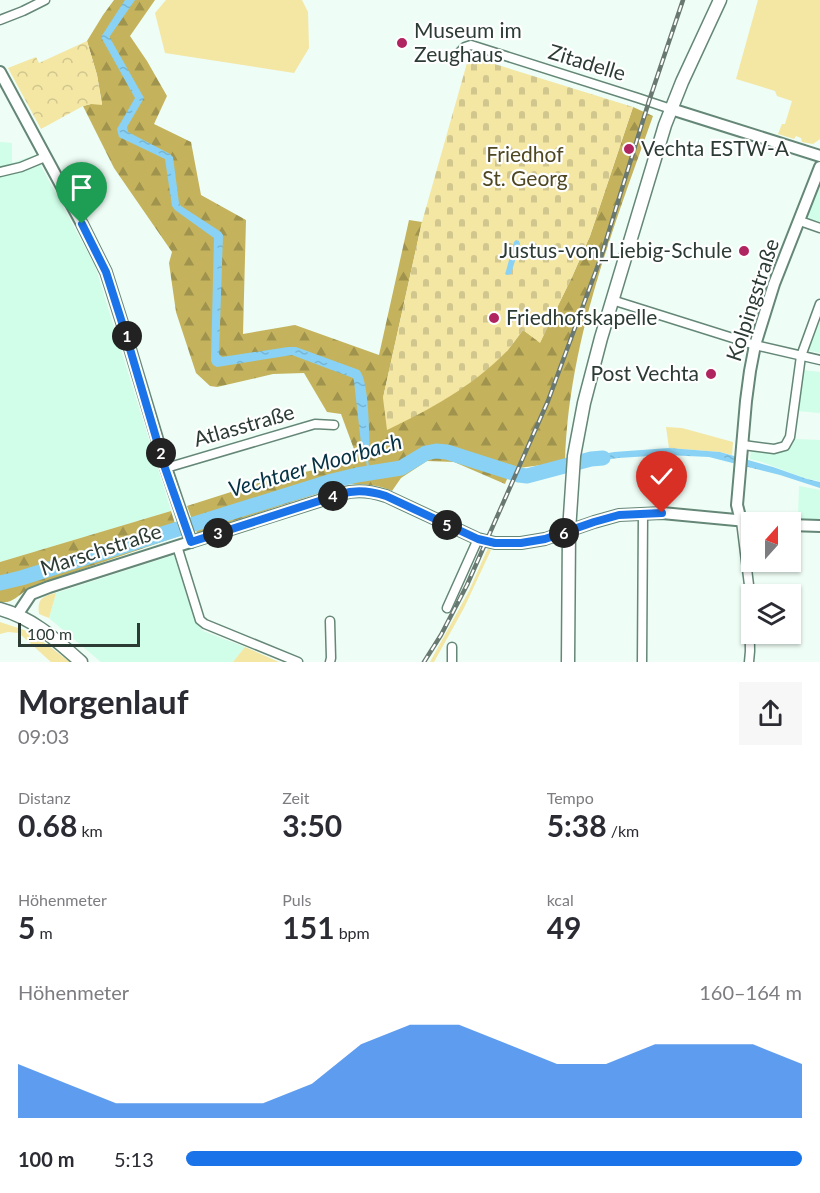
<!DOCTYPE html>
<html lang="de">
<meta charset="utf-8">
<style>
:root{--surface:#fff;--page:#f7f7f7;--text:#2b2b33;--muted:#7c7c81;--accent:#1a73e8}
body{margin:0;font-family:Lato,sans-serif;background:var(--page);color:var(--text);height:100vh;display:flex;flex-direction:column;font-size:22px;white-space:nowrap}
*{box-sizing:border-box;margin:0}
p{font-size:20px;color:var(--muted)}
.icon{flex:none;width:33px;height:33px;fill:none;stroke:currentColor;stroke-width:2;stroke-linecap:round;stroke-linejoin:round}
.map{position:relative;height:662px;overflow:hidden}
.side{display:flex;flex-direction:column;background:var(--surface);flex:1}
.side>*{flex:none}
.needle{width:39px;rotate:21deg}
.fabs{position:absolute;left:741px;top:512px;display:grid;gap:12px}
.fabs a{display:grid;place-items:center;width:60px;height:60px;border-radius:0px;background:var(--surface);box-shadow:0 2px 4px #0004;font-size:30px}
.scale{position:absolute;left:18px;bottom:15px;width:122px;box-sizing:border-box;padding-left:6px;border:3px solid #2c3b34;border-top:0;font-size:16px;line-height:21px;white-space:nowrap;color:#2c3b34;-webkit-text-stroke:4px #fff;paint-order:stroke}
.pin{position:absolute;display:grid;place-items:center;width:51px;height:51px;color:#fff;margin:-62px -26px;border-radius:50% 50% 50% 0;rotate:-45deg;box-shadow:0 0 6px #0007}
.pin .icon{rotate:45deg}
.km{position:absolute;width:30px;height:30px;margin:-15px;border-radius:50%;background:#222;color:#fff;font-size:16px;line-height:30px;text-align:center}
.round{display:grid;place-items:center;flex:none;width:63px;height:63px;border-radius:0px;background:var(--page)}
.head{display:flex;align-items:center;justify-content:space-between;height:102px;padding:0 18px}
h1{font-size:33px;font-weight:700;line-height:45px}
.figures{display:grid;grid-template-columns:repeat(3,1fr);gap:9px;height:102px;padding:6px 18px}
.figures div{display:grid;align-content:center}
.figures b{font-size:30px;font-weight:700}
.figures small{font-size:16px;font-weight:400}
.figures p{font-size:16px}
.chart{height:168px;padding:12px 18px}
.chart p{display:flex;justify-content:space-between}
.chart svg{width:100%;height:108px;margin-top:6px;fill:var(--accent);opacity:.7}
ul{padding:0 18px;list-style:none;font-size:20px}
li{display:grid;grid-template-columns:96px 72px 1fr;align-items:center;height:45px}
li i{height:15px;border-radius:8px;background:var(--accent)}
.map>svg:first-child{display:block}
.built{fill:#d0fee8}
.green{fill:#f4e6a3}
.forest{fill:url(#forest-firs)}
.cemetery{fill:url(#cemetery-stones)}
.park{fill:url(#park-crowns)}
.water{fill:url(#water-ripples)}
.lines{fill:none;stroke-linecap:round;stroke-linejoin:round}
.stream{stroke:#89d2f5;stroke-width:2}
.river{stroke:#89d2f5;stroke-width:15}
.minor-casing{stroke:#658777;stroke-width:11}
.tertiary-casing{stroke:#658777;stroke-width:14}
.secondary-casing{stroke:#658777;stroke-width:15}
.minor{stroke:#fff;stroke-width:8}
.tertiary{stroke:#fff;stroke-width:10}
.secondary{stroke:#fff;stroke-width:12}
.rail-casing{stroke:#697871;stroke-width:4.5}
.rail{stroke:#fff;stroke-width:2;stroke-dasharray:7;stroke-linecap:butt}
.route-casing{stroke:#fff;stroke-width:12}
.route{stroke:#1a73e8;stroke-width:8}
.poi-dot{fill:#b02460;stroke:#fff;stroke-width:2}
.labels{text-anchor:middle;stroke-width:4.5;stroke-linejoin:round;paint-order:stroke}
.poi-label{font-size:21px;fill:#2c3b34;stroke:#fff;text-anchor:start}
.street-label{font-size:21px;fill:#2c3b34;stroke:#fff}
.park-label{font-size:21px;fill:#4e4721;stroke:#fff}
.water-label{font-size:22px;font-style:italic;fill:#043244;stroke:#fff}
</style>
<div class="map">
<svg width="820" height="662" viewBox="0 0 820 662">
<defs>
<pattern id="forest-firs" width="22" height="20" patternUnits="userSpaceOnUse" patternTransform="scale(1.5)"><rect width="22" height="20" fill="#c4b35c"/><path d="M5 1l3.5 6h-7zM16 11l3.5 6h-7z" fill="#9f934d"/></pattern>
<pattern id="cemetery-stones" width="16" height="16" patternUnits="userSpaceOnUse" patternTransform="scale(1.5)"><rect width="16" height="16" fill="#f4e6a3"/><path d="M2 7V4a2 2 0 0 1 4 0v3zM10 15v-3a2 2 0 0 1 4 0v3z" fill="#d1c68d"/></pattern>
<pattern id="park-crowns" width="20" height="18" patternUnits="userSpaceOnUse" patternTransform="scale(1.5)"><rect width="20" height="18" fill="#f4e6a3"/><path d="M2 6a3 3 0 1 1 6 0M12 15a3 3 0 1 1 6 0" fill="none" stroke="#d1c68d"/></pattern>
<pattern id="water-ripples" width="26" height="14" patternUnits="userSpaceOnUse" patternTransform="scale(1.5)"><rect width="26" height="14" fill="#89d2f5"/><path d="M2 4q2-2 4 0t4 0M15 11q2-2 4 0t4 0" fill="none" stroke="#76b5d3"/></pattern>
</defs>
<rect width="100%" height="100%" fill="#eefdf5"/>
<g class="built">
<polygon points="0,142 12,143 12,163 35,155 95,266 171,511 0,562"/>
<polygon points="820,180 820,225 805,220"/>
<polygon points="820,311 820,353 806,350"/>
<polygon points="802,370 820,372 820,413 797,411"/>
<polygon points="793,439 820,440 820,481 807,479 762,462 750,459 752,443 777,444"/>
<polygon points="799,486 820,490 820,520 798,519"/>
<polygon points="174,555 194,619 203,631 245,647 233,662 101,662 49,618 56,593"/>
</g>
<g class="green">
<polygon points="166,0 302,0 308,12 309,48 294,73 165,53 155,13"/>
<polygon points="758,0 820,0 820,139 813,144 802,142 801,138 796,136 794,139 778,134 782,124 785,124 792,101 777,96 775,91 736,79"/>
<polygon points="666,427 682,428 733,442 732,455 720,452 669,448"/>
<polygon points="488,548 491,550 464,608 434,662 430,662 469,591"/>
<path d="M56 593 49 618 39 614C37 599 42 596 56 593Z"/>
<polygon points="0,622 30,632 70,662 51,662 19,633 8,632 0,634"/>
<polygon points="245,647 279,662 233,662"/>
</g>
<g class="forest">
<path d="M114 0H155L130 36 147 61 167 96 154 124 191 142 201 195 246 220 243 334 295 325 379 355 409 220 422 222 383 398 507 351 523 330 540 342 572 277 590 236 633 107 653 116C614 226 568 343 565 462L511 469 505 484 454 462 427 461 401 478 392 491C377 484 362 484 347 484L197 533 187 506 265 481 358 460 341 414 327 412 304 373 273 374 217 387 210 386 196 373 176 312 169 263 172 252 114 168 83 106 91 104H102L97 75 87 41 103 15Z"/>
<path d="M171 511 179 536 45 582C39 585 32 587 27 590 17 596 12 604 0 602V562Z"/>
</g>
<path class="cemetery" d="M469 56 633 107 590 236 572 277 540 343 523 330C518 337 512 345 506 352 473 386 429 410 387 430L383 398 422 222Z"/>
<polygon class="park" points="87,41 97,75 102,105 91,104 83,106 41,129 8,68 36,57 39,63"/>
<g class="water">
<path d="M125 0H135L110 36V38L144 98 127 127 128 132 170 154 173 157 179 203 181 206 221 232 223 235 219 354 222 357 288 347H296L359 370C370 380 369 443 370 460L363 461 354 381 353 378 292 355 217 367 213 365 211 361 214 238 175 210 172 206 165 159 119 137 117 129 135 98 101 37Z"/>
<polygon points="516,240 519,241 520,244 511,274 507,275 505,274 506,271 514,242"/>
<polygon points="669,448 720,452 773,467 807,479 820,482 820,488 780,475 709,457 666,455 618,458 584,463 585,457 614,452"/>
</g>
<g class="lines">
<polyline class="stream" points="367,460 369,473"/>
<polyline class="river" points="0,583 21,578 332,481 357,475 401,468 426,453 436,451 447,452 519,475 527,476 591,459 603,458"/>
<defs>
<g id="minor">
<polyline points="0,20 23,11 45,0"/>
<polyline points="460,52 465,47 471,45 638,98 671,109"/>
<polyline points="0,172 21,167 45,157"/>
<polyline points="800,221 820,228"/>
<polyline points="612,300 755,345 820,360"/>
<polyline points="743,445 774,449 785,446 790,437 801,356 820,304"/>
<polyline points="166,468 315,424 334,425"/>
<polyline points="741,521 749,585 750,651 749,662"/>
<polyline points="177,546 200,620 205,624 298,662"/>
<polyline points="447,608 478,539"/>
<polyline points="452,647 452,662"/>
<polyline points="330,662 331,658 330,621"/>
<polyline points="642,662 643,514"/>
</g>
<g id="tertiary">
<polyline points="0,72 82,224 106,272 125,332 166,468 191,542"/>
<polyline points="671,109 820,156"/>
<polyline points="741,521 737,505 746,401 750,371 755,345 774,284 820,167"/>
<polyline points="790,525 820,526"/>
<path d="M17 615 31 594 49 587 341 494C356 489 371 491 386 496L478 539 495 543H521L545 539 594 522 619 515 662 513 757 522"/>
</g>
<g id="secondary">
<path d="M0 609C33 618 56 640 81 662"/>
<polyline points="568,662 569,531 574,456 584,403 601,338 665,125 682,82 720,0"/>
</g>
</defs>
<use href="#minor" class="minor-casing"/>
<use href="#tertiary" class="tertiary-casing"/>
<use href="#secondary" class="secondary-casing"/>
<use href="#minor" class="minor"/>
<use href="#tertiary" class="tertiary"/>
<use href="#secondary" class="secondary"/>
<defs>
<polyline id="rail" points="424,662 441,635 467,585 548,401 601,257 649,101 683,0"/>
</defs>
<use href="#rail" class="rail-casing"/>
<use href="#rail" class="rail"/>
</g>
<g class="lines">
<defs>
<path id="route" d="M82 224 106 272 125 332 165 468 191 542 341 494C356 489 371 491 386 496L478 539 495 543H521L545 539 594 522 619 515 662 513"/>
</defs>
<use href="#route" class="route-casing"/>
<use href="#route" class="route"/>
</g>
<g class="poi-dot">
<circle cx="402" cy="43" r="6"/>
<circle cx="629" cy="149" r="6"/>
<circle cx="744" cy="251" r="6"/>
<circle cx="494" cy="318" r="6"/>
<circle cx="711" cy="374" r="6"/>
</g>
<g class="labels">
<g class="poi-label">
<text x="414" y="38">Museum im<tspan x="414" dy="24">Zeughaus</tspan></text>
<text x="641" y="156">Vechta ESTW-A</text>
<text x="732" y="258" text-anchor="end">Justus-von_Liebig-Schule</text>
<text x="506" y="325">Friedhofskapelle</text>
<text x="699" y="381" text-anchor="end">Post Vechta</text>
</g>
<g class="street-label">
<text transform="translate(587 63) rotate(17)" y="7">Zitadelle</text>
<text transform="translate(753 300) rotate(-72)" y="7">Kolpingstraße</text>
<text transform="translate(244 426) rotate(-16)" y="7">Atlasstraße</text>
<text transform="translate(101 550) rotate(-18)" y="7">Marschstraße</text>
</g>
<g class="park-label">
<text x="525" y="162">Friedhof<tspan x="525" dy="24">St. Georg</tspan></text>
</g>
<g class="water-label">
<text transform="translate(315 465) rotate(-16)" y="8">Vechtaer Moorbach</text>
</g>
</g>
</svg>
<div class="fabs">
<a><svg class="needle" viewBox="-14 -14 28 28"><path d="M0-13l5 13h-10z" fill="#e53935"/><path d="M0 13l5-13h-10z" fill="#7c7c81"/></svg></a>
<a><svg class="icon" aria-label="layers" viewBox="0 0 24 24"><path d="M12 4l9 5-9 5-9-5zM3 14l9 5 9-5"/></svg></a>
</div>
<div class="scale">100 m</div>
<div class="pin" style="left:82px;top:224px;background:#1e9e55"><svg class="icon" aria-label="arrive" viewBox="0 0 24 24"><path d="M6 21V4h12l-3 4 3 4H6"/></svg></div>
<div class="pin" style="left:662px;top:513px;background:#d93025"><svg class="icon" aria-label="check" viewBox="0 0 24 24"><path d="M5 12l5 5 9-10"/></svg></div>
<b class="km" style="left:127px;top:336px">1</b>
<b class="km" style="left:161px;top:453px">2</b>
<b class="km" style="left:218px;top:533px">3</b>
<b class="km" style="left:333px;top:496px">4</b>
<b class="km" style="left:447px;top:525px">5</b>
<b class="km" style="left:564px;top:533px">6</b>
</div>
<section class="side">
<div class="head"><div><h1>Morgenlauf</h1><p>09:03</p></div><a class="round"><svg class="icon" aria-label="share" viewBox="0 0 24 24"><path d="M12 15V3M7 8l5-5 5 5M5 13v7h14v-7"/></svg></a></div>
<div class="figures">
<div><p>Distanz</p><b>0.68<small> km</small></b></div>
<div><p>Zeit</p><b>3:50</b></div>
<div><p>Tempo</p><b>5:38<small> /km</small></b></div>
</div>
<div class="figures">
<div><p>Höhenmeter</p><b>5<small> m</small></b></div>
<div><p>Puls</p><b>151<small> bpm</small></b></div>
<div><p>kcal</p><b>49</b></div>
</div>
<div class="chart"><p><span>Höhenmeter</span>160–164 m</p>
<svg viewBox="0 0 160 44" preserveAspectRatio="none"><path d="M0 44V22L10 30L20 38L30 38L40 38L50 38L60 30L70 14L80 6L90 6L100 14L110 22L120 22L130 14L140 14L150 14L160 22V44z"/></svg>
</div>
<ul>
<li><b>100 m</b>5:13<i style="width:100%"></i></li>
</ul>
</section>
